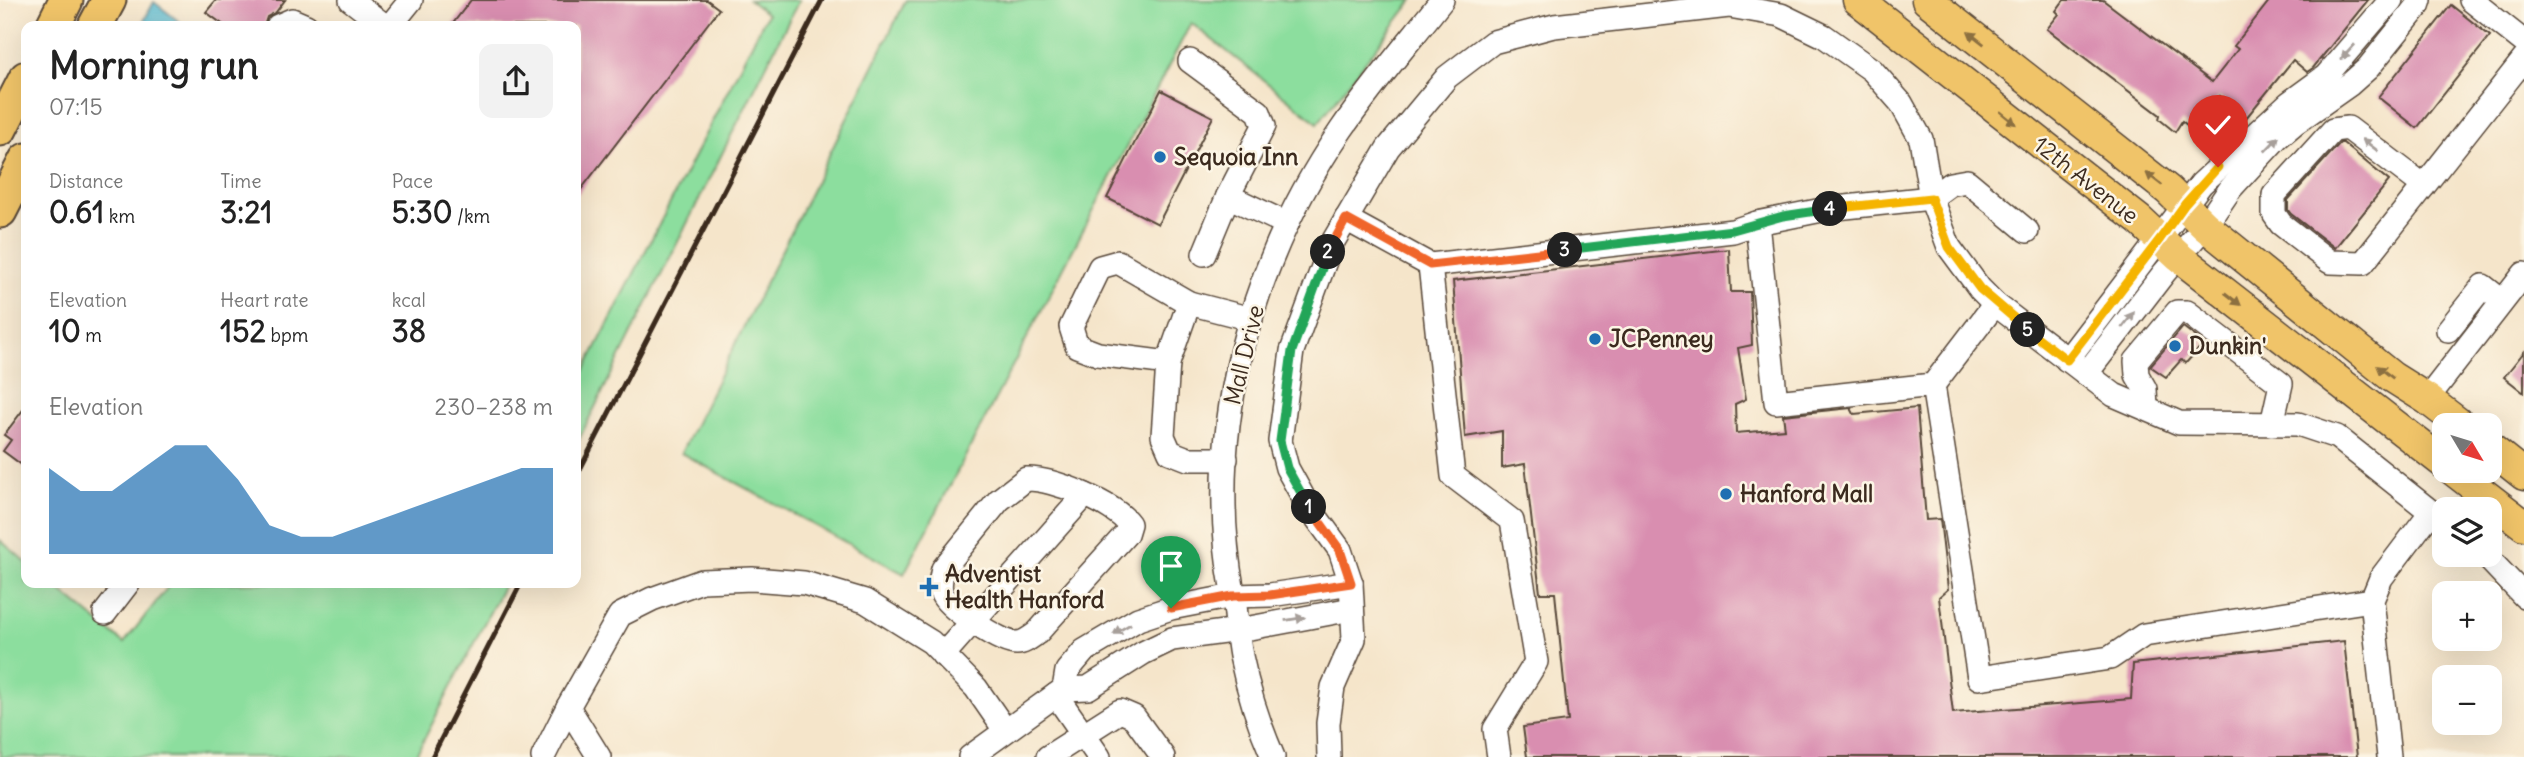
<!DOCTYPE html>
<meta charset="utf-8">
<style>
:root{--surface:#fff;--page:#f2f2f2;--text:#222;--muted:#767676;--accent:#1f6fb2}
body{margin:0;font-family:Delius,sans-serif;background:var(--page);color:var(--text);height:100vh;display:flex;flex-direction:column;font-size:26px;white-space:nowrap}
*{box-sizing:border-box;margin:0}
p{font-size:23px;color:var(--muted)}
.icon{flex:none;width:38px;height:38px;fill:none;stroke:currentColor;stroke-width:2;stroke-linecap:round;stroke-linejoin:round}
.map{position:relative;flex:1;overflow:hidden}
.side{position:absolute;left:21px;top:21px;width:560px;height:567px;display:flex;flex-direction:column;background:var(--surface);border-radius:14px;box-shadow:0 7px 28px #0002}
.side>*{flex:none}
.needle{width:46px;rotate:128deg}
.buttons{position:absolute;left:2432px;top:413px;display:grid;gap:14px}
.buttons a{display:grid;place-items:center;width:70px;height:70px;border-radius:14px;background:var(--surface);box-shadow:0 7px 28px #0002;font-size:35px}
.pin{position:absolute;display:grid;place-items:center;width:60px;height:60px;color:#fff;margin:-72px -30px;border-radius:50% 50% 50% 0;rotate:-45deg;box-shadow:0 0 7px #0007}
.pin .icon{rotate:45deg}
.km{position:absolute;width:35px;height:35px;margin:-18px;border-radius:50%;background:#222;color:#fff;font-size:19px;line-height:35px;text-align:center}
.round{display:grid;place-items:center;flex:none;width:74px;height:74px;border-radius:14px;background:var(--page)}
.summary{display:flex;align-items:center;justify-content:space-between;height:119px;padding:0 28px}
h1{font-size:38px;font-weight:700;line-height:52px}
.figures{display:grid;grid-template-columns:repeat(3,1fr);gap:10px;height:119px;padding:7px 28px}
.figures div{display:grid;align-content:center}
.figures b{font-size:30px;font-weight:700}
.figures small{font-size:19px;font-weight:400}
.figures p{font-size:19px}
.chart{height:196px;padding:14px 28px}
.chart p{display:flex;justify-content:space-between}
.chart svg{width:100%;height:126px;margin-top:7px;fill:var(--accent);opacity:.7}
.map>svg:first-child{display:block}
.green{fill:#8cde9e;stroke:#64845e;stroke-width:2}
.water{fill:#51b7cf;stroke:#467076;stroke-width:2}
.building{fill:#d98eb0}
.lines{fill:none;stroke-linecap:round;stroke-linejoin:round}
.minor-casing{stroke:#574638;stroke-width:26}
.major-casing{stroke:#574638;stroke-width:33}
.highway-casing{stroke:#574638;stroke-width:37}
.minor{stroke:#fff;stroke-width:23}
.major{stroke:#f0c469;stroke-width:30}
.highway{stroke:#f0c469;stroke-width:33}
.rail{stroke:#3b2a1e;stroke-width:5}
.oneway{fill:#8c6f40}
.oneway2{fill:#a79f9a}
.split-1-casing{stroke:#fff;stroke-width:14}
.split-2-casing{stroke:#fff;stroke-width:14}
.split-3-casing{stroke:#fff;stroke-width:14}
.split-4-casing{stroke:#fff;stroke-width:14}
.split-5-casing{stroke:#fff;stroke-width:14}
.split-6-casing{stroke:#fff;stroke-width:14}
.split-1{stroke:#f0652b;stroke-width:9}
.split-2{stroke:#22a559;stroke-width:9}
.split-3{stroke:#f0652b;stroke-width:9}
.split-4{stroke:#22a559;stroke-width:9}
.split-5{stroke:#f5b400;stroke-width:9}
.split-6{stroke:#f5b400;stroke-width:9}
.poi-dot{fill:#1f6fb2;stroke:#fcf5e5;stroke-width:2.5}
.labels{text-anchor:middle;stroke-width:5;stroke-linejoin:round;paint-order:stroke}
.poi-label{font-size:23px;font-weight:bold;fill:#3b2a1e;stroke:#fcf5e5;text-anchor:start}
.street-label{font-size:23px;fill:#3b2a1e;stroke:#fcf5e5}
</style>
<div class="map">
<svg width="2524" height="757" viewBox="0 0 2524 757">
<rect width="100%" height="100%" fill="#fcf5e5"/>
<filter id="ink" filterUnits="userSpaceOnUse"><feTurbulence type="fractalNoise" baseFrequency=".0143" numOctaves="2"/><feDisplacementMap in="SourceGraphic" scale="14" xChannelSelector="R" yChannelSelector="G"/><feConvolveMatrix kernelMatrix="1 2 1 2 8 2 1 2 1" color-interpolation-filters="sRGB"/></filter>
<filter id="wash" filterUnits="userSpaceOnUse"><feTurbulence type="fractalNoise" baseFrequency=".00686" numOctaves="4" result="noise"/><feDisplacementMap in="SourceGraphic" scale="28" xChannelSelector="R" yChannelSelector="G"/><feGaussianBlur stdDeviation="1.57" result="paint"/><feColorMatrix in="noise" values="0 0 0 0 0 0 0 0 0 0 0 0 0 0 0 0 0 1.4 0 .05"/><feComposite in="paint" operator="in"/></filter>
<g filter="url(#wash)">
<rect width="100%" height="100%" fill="#f5e5ca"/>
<g class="green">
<polygon points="749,0 799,0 576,445 576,372 582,375 767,14"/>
<polygon points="906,0 1413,0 1318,123 1191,23 904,574 681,453"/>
<polygon points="0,540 26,562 26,583 51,583 124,643 171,583 505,583 415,757 0,757"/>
</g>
<polygon class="water" points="154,2 185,26 141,26"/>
<g id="blocks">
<g class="building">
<polygon points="216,0 285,0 276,12 267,17 264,26 225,26 206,12"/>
<polygon points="471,0 707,0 719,9 576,196 576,26 451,26"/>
<polygon points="2064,0 2103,0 2212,82 2238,49 2234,46 2270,0 2368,0 2313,68 2307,72 2293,60 2246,118 2219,96 2193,130 2182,121 2175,132 2159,119 2160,115 2047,29 2059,14 2056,11"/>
<polygon points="2451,5 2490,36 2417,128 2378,97"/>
<polygon points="1161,90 1213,117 1158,224 1107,198"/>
<polygon points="2340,143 2343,143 2389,181 2335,248 2291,214 2288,210 2288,200"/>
<polygon points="1729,249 1731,292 1750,292 1752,345 1738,348 1746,399 1735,404 1736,433 1785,429 1783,415 1851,408 1854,414 1917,408 1926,520 1940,519 1948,589 1939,597 1953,713 2131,699 2133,664 2344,641 2357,757 1527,757 1523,727 1568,721 1555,593 1540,593 1525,464 1502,468 1502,431 1465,437 1453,281"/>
<polygon points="2183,327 2204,343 2186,363 2181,360 2166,377 2150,366"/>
<polygon points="2524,352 2524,393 2504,377"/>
<polygon points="26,406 26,468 3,451 11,440 4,435"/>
</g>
</g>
</g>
<g filter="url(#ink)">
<use href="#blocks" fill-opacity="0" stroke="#574638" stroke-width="2"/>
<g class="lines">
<defs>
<g id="minor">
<polyline points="351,0 385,26"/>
<polyline points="2471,0 2524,42"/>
<polyline points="278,26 292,20 306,26"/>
<polyline points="390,26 411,0"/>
<polyline points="1190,61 1259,112 1264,126 1228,196"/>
<polyline points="2424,186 2348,128 2333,130 2274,195 2274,214 2281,224 2330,262 2363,263 2524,59"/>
<polyline points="1346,219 1430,265 1733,231 1757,223"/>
<polyline points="1204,254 1228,196 1287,224"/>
<polyline points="1430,265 1453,476 1512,521 1536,662 1495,729 1499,757"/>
<polyline points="1995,304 1933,385 1776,402 1757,223 1827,209 1931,198 1950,184 1967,181 2027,231"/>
<polyline points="2448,330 2483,286 2502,301"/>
<polyline points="2067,360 2201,184 2289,103 2326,76 2391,0"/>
<polyline points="1168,363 1098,354 1077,346 1071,327 1100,267 1118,262 1189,303"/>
<polyline points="2086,374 2164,273 2205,226 2231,188 2277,138 2296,122 2350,84 2368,68 2418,6 2420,0"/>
<polyline points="1933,385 1979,678 2110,658 2144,635 2372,600"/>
<polyline points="2427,399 2524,274"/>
<polyline points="2146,408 2145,389 2137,375 2136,361 2177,312 2187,312 2281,384 2272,424"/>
<polyline points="1226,459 1188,459 1170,452 1163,436 1168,363 1189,303 1251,319"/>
<path d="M1026 479C1052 478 1114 503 1129 524L1126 534 1037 633C1031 637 1024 643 1017 643 1001 644 952 610 943 596 938 588 941 578 943 569L999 500Z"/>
<polyline points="2485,555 2524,596"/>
<polyline points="105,613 128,583"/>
<polyline points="943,655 1085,495"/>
<polyline points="1064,689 1067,671 1084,651 1138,619 1171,608 1233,596 1270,595 1351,583"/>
<polyline points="1056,695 1099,757"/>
<polyline points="568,707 599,757"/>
<polyline points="543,757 568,707 620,615 652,599 702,581 752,579 804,583 865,601 931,642 976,688 1005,730"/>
<polyline points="970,757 1064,689 1088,688 1143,653 1172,639 1239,630 1352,609"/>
<polyline points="1048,757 1120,711 1134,717 1163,757"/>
<path d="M1273 757C1259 725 1248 690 1241 656 1237 635 1237 614 1233 593 1203 433 1250 263 1341 130 1372 85 1408 43 1442 0"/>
<polyline points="1329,757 1328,723 1333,687 1354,639 1351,583 1340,550 1308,506 1287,468 1280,441 1292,351 1331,245 1388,148 1447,77 1493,42 1554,26 1729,6 1781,15 1824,36 1872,70 1901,103 1921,139 1931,198 1949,247 1980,289 1995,304 2114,395 2179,423 2298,424 2337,437 2445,523"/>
<polyline points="2389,757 2372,600 2381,578 2431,512"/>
</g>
<g id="major">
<polyline points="1858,0 2139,220 2179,257 2445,464"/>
<polyline points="1927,0 2168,190 2205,226 2392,377 2427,399 2461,425"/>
<polyline points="2490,448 2524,475"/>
<polyline points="2454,471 2524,525"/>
</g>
<g id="highway">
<polyline points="53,26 66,0"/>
<polyline points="95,26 109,0"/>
<polyline points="0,129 26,78"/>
<polyline points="0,211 26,160"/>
</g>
</defs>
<use href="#minor" class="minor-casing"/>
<use href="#major" class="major-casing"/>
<use href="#highway" class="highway-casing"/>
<use href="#minor" class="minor"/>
<use href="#major" class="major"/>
<use href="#highway" class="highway"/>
<g class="rail">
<polyline points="576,477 822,0"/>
<polyline points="432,757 521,583"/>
</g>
</g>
<defs><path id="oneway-solid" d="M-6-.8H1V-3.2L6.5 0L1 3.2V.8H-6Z" transform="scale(1.75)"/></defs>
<g class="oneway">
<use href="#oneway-solid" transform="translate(1976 38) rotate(-142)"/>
<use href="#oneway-solid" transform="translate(2008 118) rotate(39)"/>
<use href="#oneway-solid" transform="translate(2154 179) rotate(-142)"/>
<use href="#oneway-solid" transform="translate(2233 299) rotate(38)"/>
<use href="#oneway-solid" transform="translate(2385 372) rotate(-142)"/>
</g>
<g class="oneway2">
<use href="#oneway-solid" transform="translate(2348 52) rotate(132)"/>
<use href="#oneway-solid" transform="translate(2272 144) rotate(-46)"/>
<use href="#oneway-solid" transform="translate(2370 145) rotate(-142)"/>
<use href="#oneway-solid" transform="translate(2128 320) rotate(-52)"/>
<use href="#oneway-solid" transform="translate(1295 619) rotate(-9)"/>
<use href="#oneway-solid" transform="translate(1122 629) rotate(150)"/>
</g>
</g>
<g class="lines" filter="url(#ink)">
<defs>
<polyline id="split-1" points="1171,608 1233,596 1270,595 1351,583 1340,550 1309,507"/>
<polyline id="split-2" points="1309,507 1287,468 1280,441 1292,351 1328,252"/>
<polyline id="split-3" points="1328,252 1346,219 1430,265 1565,250"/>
<polyline id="split-4" points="1565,250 1733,230 1783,216 1830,209"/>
<polyline id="split-5" points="1830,209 1931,198 1949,247 1980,289 2028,330"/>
<polyline id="split-6" points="2028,330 2067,360 2160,239 2185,204 2218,167"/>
</defs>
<use href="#split-1" class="split-1-casing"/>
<use href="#split-2" class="split-2-casing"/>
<use href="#split-3" class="split-3-casing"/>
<use href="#split-4" class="split-4-casing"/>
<use href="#split-5" class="split-5-casing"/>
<use href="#split-6" class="split-6-casing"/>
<use href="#split-1" class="split-1"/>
<use href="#split-2" class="split-2"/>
<use href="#split-3" class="split-3"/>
<use href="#split-4" class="split-4"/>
<use href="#split-5" class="split-5"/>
<use href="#split-6" class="split-6"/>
</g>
<g class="poi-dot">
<circle cx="1160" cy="157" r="7"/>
<circle cx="1595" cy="339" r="7"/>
<circle cx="2175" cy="346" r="7"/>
<circle cx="1726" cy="494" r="7"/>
<path d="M925.5 576.5h7v7h7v7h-7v7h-7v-7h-7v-7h7z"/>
</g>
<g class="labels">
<g class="poi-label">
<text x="1174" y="165">Sequoia Inn</text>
<text x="1609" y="347">JCPenney</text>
<text x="2189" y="354">Dunkin'</text>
<text x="1740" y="502">Hanford Mall</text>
<text x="945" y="582">Adventist<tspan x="945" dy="26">Health Hanford</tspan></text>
</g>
<g class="street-label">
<text transform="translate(2086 180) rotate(38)" y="8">12th Avenue</text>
<text transform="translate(1244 355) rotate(-76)" y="8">Mall Drive</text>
</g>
</g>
</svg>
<div class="buttons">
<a><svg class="needle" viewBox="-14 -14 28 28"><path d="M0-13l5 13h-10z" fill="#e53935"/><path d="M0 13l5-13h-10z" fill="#767676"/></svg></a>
<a><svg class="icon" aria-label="layers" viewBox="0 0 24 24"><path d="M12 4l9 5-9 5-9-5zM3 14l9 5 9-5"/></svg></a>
<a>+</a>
<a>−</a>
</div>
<div class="pin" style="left:1171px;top:608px;background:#1e9e55"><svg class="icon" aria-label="arrive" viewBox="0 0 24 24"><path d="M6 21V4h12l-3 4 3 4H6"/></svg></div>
<div class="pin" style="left:2218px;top:167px;background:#d93025"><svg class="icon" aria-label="check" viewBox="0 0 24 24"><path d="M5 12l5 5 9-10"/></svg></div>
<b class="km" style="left:1309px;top:507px">1</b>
<b class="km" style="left:1328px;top:252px">2</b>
<b class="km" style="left:1565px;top:250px">3</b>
<b class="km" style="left:1830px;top:209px">4</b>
<b class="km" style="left:2028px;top:330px">5</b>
<section class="side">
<div class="summary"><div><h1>Morning run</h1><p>07:15</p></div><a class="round"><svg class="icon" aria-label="share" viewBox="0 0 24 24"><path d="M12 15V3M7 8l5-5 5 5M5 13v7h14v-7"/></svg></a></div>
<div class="figures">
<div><p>Distance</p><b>0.61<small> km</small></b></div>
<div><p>Time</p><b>3:21</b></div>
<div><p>Pace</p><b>5:30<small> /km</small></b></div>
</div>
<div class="figures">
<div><p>Elevation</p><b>10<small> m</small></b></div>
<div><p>Heart rate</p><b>152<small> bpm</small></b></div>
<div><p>kcal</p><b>38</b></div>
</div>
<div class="chart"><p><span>Elevation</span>230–238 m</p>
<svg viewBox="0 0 160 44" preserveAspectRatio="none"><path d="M0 44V14L10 22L20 22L30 14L40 6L50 6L60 18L70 34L80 38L90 38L100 34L110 30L120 26L130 22L140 18L150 14L160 14V44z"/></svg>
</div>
</section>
</div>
